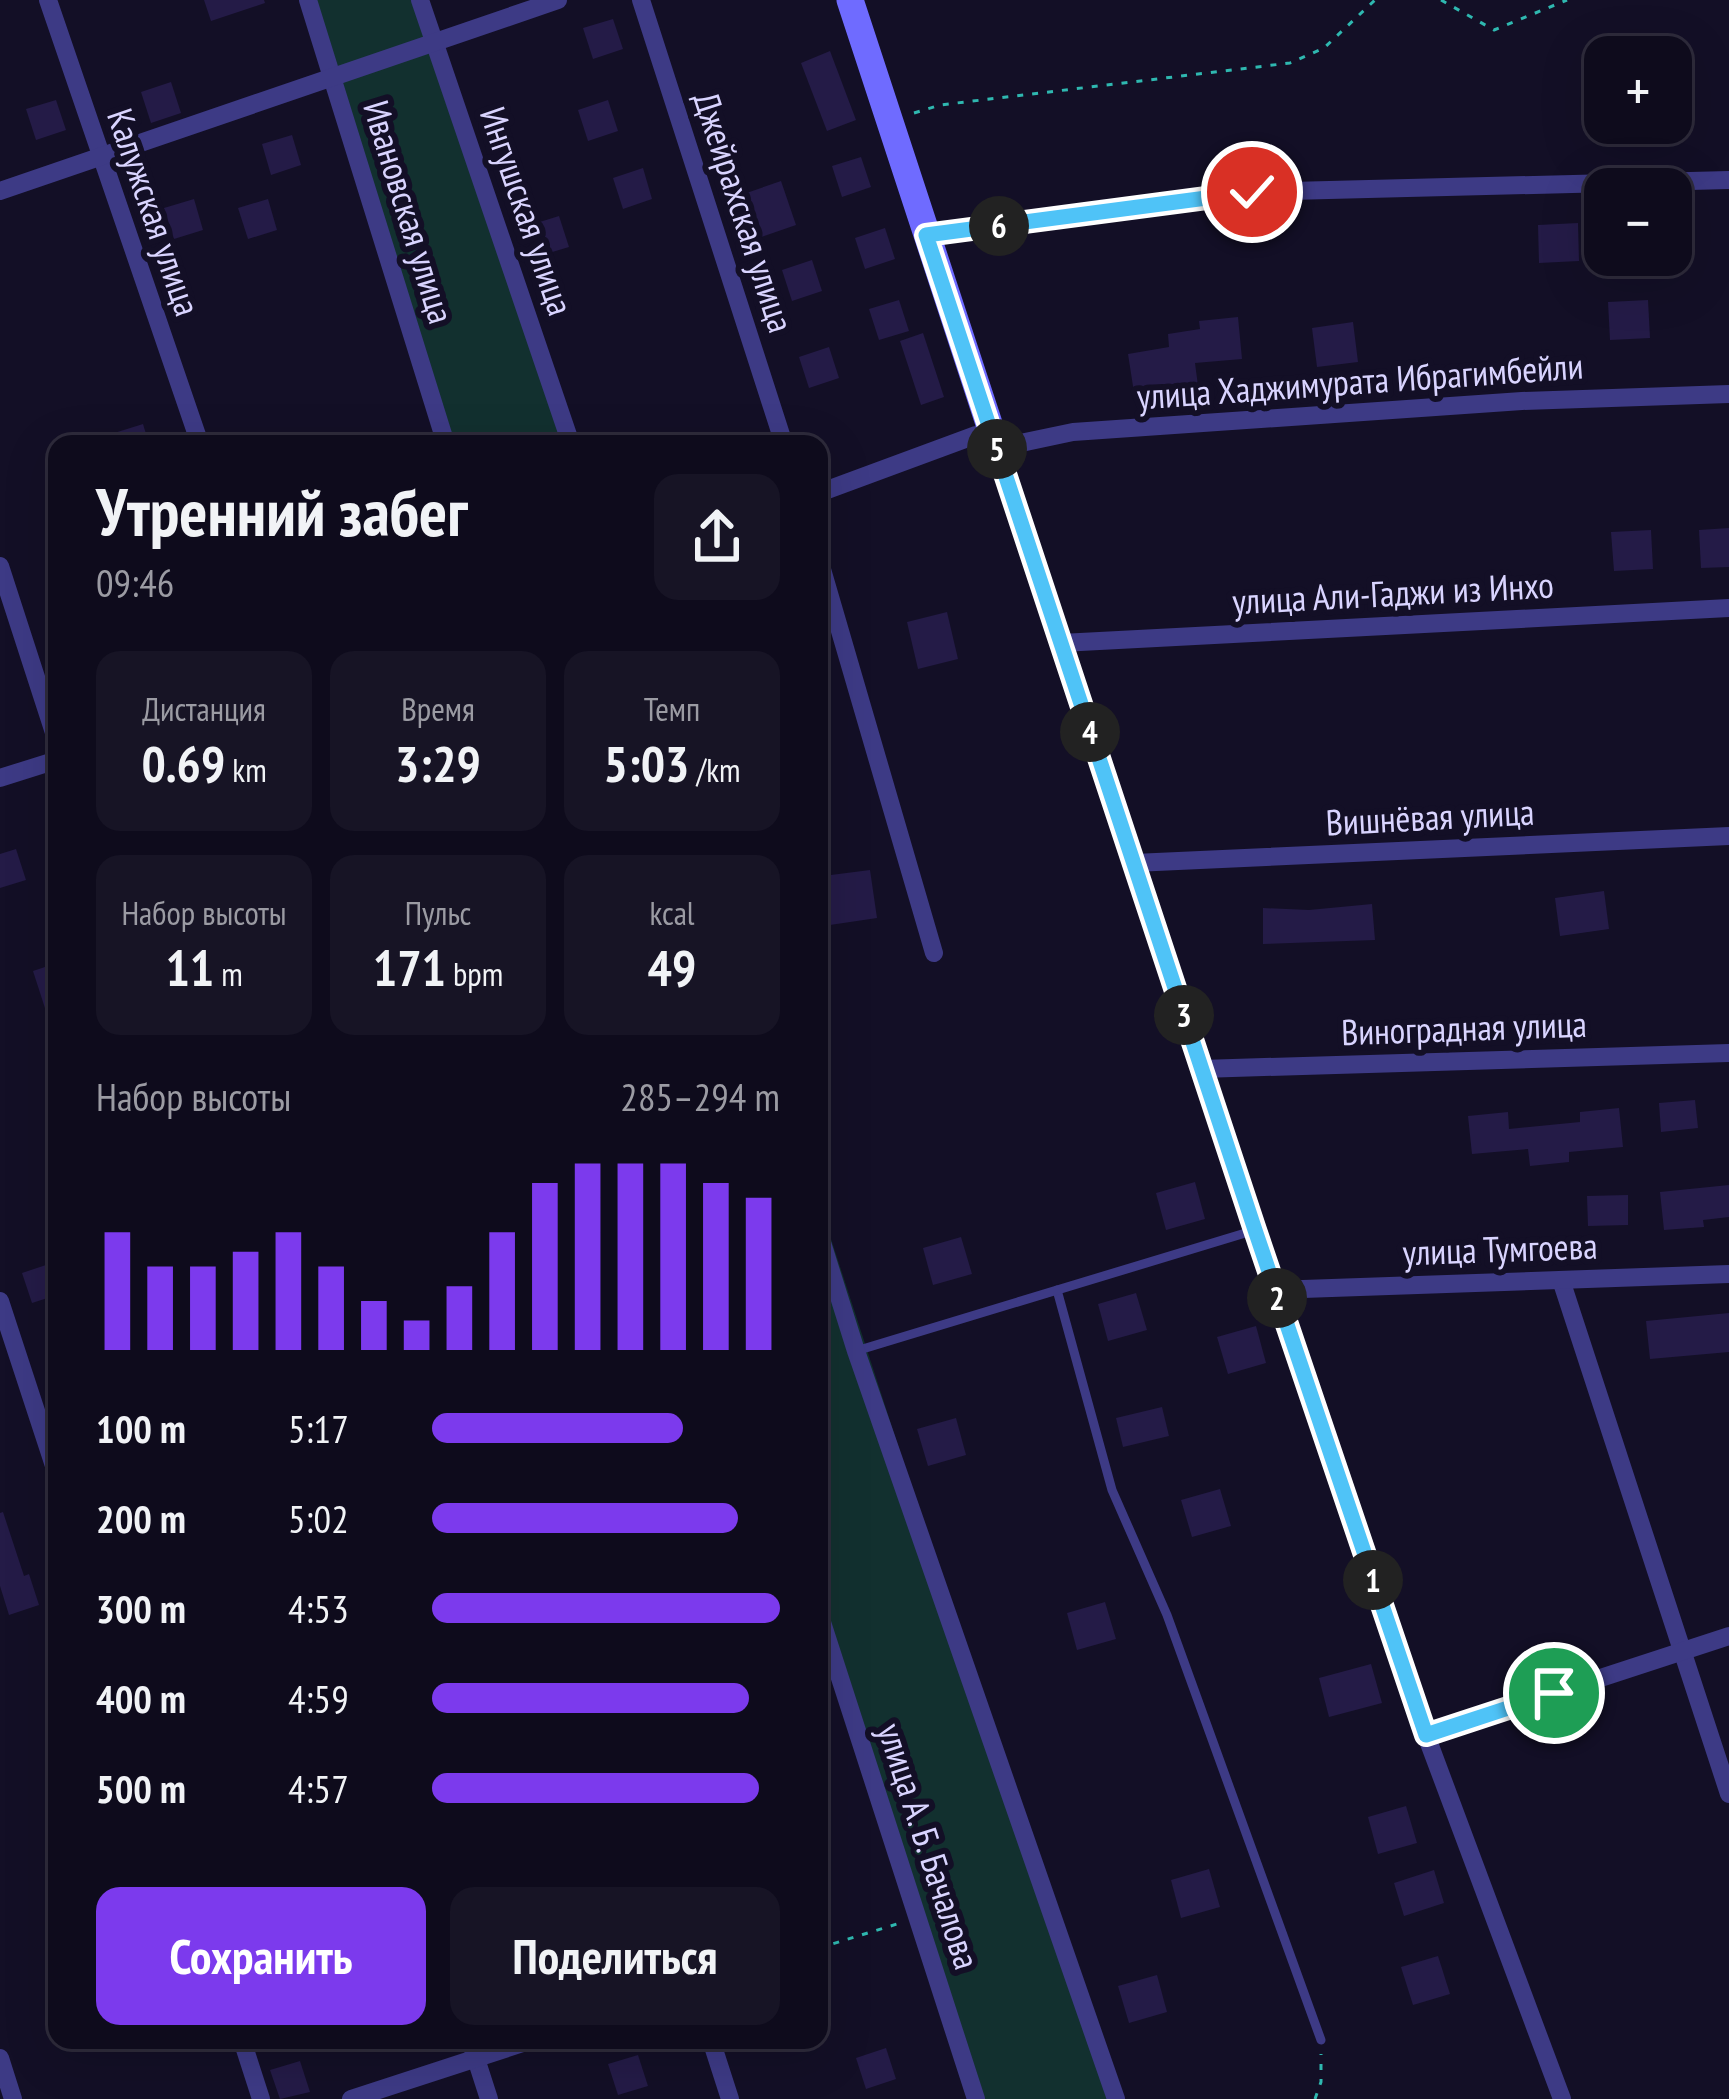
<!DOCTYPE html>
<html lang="ru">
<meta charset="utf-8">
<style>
:root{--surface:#0e0b1c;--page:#171425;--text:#f1f3f6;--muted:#9b9ba3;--line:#2e2b3b;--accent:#7c3aed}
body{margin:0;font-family:"PT Sans Narrow",sans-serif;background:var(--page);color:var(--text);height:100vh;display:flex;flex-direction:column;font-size:45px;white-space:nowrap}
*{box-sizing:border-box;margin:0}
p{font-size:39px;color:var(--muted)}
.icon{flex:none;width:66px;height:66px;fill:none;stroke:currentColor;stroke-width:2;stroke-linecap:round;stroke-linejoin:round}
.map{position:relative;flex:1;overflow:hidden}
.sheet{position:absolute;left:48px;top:435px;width:780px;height:1614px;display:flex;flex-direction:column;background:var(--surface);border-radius:24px;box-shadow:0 12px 48px #0002,0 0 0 3px var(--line)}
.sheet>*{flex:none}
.controls{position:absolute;left:1584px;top:36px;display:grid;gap:24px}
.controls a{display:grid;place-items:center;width:108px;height:108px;border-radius:24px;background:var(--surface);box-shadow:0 12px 48px #0002,0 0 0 3px var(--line);font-size:60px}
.pin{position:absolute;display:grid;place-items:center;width:102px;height:102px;color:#fff;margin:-51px;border:6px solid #fff;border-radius:50%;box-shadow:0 3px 12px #0007}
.km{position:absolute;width:60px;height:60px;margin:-30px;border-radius:50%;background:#222;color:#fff;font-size:33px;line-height:60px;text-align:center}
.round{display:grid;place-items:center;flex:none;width:126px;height:126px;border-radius:24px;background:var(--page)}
.headline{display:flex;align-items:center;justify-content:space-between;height:204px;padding:0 48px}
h1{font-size:66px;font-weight:700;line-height:90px}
.figures{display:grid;grid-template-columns:repeat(3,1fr);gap:18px;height:204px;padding:12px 48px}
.figures div{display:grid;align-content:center;border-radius:24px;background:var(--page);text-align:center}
.figures b{font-size:51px;font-weight:700}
.figures small{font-size:33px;font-weight:400}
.figures p{font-size:33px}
.chart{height:336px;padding:24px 48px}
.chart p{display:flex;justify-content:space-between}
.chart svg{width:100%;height:216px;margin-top:12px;stroke:var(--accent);stroke-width:6}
.primary-button{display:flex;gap:24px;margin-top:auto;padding:24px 48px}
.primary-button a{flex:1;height:138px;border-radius:24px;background:var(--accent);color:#fff;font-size:48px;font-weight:700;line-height:138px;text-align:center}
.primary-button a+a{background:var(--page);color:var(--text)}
ul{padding:0 48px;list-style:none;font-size:39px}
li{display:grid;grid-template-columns:192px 144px 1fr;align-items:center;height:90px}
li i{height:30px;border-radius:15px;background:var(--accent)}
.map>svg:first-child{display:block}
.green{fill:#12302f}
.building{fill:#241b47}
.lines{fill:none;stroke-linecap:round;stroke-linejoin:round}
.path{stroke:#2fb8b0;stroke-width:3;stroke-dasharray:6 9;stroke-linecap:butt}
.lane{stroke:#3d3a85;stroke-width:9}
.street{stroke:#3d3a85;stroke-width:18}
.secondary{stroke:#6f6bff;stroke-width:27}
.route-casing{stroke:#fff;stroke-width:24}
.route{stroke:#4fc3f7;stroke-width:15}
.labels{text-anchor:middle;stroke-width:12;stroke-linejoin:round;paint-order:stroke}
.street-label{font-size:36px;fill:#d9d4ff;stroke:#130f26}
</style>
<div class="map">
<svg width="1729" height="2099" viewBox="0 0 1729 2099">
<rect width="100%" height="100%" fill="#130f26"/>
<g class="green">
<polygon points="308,0 420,0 571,444 446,444"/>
<polygon points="819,1202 1110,2099 980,2099 819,1613"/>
</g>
<g class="building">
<polygon points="204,0 264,0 265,3 211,21"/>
<polygon points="613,19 623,49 593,59 583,28"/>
<polygon points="830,51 856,120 827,131 801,63"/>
<polygon points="171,82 181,113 151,123 141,92"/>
<polygon points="56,100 66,130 36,140 26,109"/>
<polygon points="608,100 618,131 588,141 578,110"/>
<polygon points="292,135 301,165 271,175 262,144"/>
<polygon points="861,157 871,187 842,197 832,166"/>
<polygon points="643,168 652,199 623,209 613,178"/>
<polygon points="781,181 796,225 747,242 732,198"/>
<polygon points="194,199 203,230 174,239 164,208"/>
<polygon points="268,199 277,230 248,239 238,208"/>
<polygon points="1671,210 1684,210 1687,262 1671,263"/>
<polygon points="559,216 569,247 539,256 530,225"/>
<polygon points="1578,223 1579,261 1539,263 1538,225"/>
<polygon points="885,228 895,259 865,269 855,238"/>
<polygon points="812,260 822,291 792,301 782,270"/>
<polygon points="899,300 909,331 879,340 869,309"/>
<polygon points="1648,300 1650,338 1610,340 1608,302"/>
<polygon points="1238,317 1242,359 1195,363 1198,386 1135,399 1128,354 1169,347 1168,334 1200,329 1199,321"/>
<polygon points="1353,322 1358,362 1317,367 1312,328"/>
<polygon points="923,333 944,397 921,405 900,341"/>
<polygon points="829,347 839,378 809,388 799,357"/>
<polygon points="143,424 149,444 92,444 92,440"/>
<polygon points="1729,528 1729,567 1701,568 1699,530"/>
<polygon points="1651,530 1653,569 1614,571 1611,532"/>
<polygon points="947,612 958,659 918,669 907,622"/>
<polygon points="16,849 26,880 0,888 0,854"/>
<polygon points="870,870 877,918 830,925 823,876"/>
<polygon points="1604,891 1609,929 1560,936 1555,898"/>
<polygon points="1372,904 1375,940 1263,944 1263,908 1309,910"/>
<polygon points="57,963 57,1035 54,1036 33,971"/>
<polygon points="1695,1100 1698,1128 1661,1132 1659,1103"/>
<polygon points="1619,1108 1623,1147 1569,1152 1569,1162 1530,1166 1528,1149 1472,1154 1468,1116 1508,1112 1509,1129 1580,1122 1580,1112"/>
<polygon points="1195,1182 1205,1219 1166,1230 1156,1193"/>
<polygon points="1729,1185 1729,1217 1703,1220 1704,1227 1664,1230 1660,1192"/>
<polygon points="1628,1195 1628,1225 1588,1226 1587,1196"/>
<polygon points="961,1237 972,1274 933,1285 923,1248"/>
<polygon points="52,1263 57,1295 32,1303 22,1273"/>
<polygon points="1136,1293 1147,1330 1108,1341 1098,1304"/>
<polygon points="1729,1313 1729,1352 1650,1359 1646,1321"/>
<polygon points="1256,1326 1266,1363 1228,1374 1217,1337"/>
<polygon points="1162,1407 1169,1436 1123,1447 1116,1418"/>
<polygon points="956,1418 966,1455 928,1466 917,1429"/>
<polygon points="1220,1489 1231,1526 1192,1537 1181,1500"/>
<polygon points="3,1512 24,1576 29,1574 39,1605 9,1615 0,1586 0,1513"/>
<polygon points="1105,1602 1116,1639 1077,1650 1067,1613"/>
<polygon points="1371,1664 1382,1703 1329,1717 1319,1678"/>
<polygon points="1406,1806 1417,1843 1378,1854 1368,1817"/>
<polygon points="1209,1869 1220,1907 1181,1918 1171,1880"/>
<polygon points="1434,1870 1444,1903 1404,1916 1394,1883"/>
<polygon points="1438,1956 1450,1994 1413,2005 1401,1967"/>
<polygon points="1157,1975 1167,2012 1129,2023 1118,1986"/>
<polygon points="886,2048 896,2079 866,2089 856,2058"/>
<polygon points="638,2055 648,2086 618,2095 608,2064"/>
<polygon points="300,2061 310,2092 280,2099 270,2070"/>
</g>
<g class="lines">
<g class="path">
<polyline points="1441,0 1494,30 1567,0"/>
<polyline points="914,113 940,105 1290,63 1324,48 1375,0"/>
<polyline points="819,1948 897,1924"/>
<polyline points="1315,2099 1321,2082 1321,2054"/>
</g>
<g class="lane">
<polyline points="1057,1290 1112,1490 1167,1615 1321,2040"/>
<polyline points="856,1351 1252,1231"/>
</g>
<g class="street">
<polyline points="48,0 200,444"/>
<polyline points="308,0 446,444"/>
<polyline points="420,0 571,444"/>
<polyline points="641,0 784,444"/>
<polyline points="0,191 558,0"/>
<polyline points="927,235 1252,192 1729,180"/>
<polyline points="997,448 1274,1290 1426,1735 1562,2099"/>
<polyline points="997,448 1073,432 1522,401 1729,394"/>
<polyline points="819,493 976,435 997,448"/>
<polyline points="819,559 934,953"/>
<polyline points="0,566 57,742"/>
<polyline points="1061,643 1729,608"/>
<polyline points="0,778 57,760"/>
<polyline points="1134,863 1729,836"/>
<polyline points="1201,1069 1729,1053"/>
<polyline points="819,1233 856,1351 1116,2099"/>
<polyline points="1561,1280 1729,1794"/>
<polyline points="1274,1290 1729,1274"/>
<polyline points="0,1301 57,1475"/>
<polyline points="819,1613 976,2099"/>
<polyline points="1426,1735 1729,1636"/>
<polyline points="242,2040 261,2099"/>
<polyline points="470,2040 489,2099"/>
<polyline points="711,2040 730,2099"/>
<polyline points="0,2058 13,2099"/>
<polyline points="351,2099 532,2040"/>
</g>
<polyline class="secondary" points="850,0 997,448"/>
</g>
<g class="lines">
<defs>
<polyline id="route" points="1252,192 926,235 1255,1230 1426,1735 1554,1693"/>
</defs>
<use href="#route" class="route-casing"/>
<use href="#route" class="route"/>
</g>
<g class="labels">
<g class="street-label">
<text transform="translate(527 211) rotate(71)" y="13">Ингушская улица</text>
<text transform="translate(154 212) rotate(71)" y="13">Калужская улица</text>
<text transform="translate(409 212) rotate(73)" y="13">Ивановская улица</text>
<text transform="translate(744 212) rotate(72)" y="13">Джейрахская улица</text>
<text transform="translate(1360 381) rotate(-4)" y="13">улица Хаджимурата Ибрагимбейли</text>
<text transform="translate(1393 593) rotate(-3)" y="13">улица Али-Гаджи из Инхо</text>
<text transform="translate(1430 817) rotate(-3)" y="13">Вишнёвая улица</text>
<text transform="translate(1464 1028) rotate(-2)" y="13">Виноградная улица</text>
<text transform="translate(1500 1249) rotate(-2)" y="13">улица Тумгоева</text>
<text transform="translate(929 1846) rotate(72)" y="13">улица А. Б. Бачалова</text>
</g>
</g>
</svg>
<div class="controls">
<a>+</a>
<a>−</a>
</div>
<div class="pin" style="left:1554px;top:1693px;background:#1e9e55"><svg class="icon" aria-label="arrive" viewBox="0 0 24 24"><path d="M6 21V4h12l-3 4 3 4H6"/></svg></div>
<div class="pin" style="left:1252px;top:192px;background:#d93025"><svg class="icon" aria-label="check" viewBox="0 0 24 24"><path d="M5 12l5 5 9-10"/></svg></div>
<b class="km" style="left:1373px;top:1580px">1</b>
<b class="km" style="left:1277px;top:1298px">2</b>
<b class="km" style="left:1184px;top:1015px">3</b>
<b class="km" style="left:1090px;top:732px">4</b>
<b class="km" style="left:997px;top:449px">5</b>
<b class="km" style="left:999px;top:226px">6</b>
<section class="sheet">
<div class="headline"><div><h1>Утренний забег</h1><p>09:46</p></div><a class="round"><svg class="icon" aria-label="share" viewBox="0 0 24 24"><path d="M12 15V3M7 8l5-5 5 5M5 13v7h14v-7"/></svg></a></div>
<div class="figures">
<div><p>Дистанция</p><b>0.69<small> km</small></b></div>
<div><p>Время</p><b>3:29</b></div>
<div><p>Темп</p><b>5:03<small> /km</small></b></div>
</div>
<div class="figures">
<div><p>Набор высоты</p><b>11<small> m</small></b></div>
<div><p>Пульс</p><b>171<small> bpm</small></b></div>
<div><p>kcal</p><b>49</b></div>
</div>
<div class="chart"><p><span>Набор высоты</span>285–294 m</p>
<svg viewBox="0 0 160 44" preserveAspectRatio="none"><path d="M5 44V20M15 44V27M25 44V27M35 44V24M45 44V20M55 44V27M65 44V34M75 44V38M85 44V31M95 44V20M105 44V10M115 44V6M125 44V6M135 44V6M145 44V10M155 44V13"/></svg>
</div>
<ul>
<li><b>100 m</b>5:17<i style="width:72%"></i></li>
<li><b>200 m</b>5:02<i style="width:88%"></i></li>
<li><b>300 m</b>4:53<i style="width:100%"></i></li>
<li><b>400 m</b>4:59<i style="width:91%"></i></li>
<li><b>500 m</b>4:57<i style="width:94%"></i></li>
</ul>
<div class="primary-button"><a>Сохранить</a><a>Поделиться</a></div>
</section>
</div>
